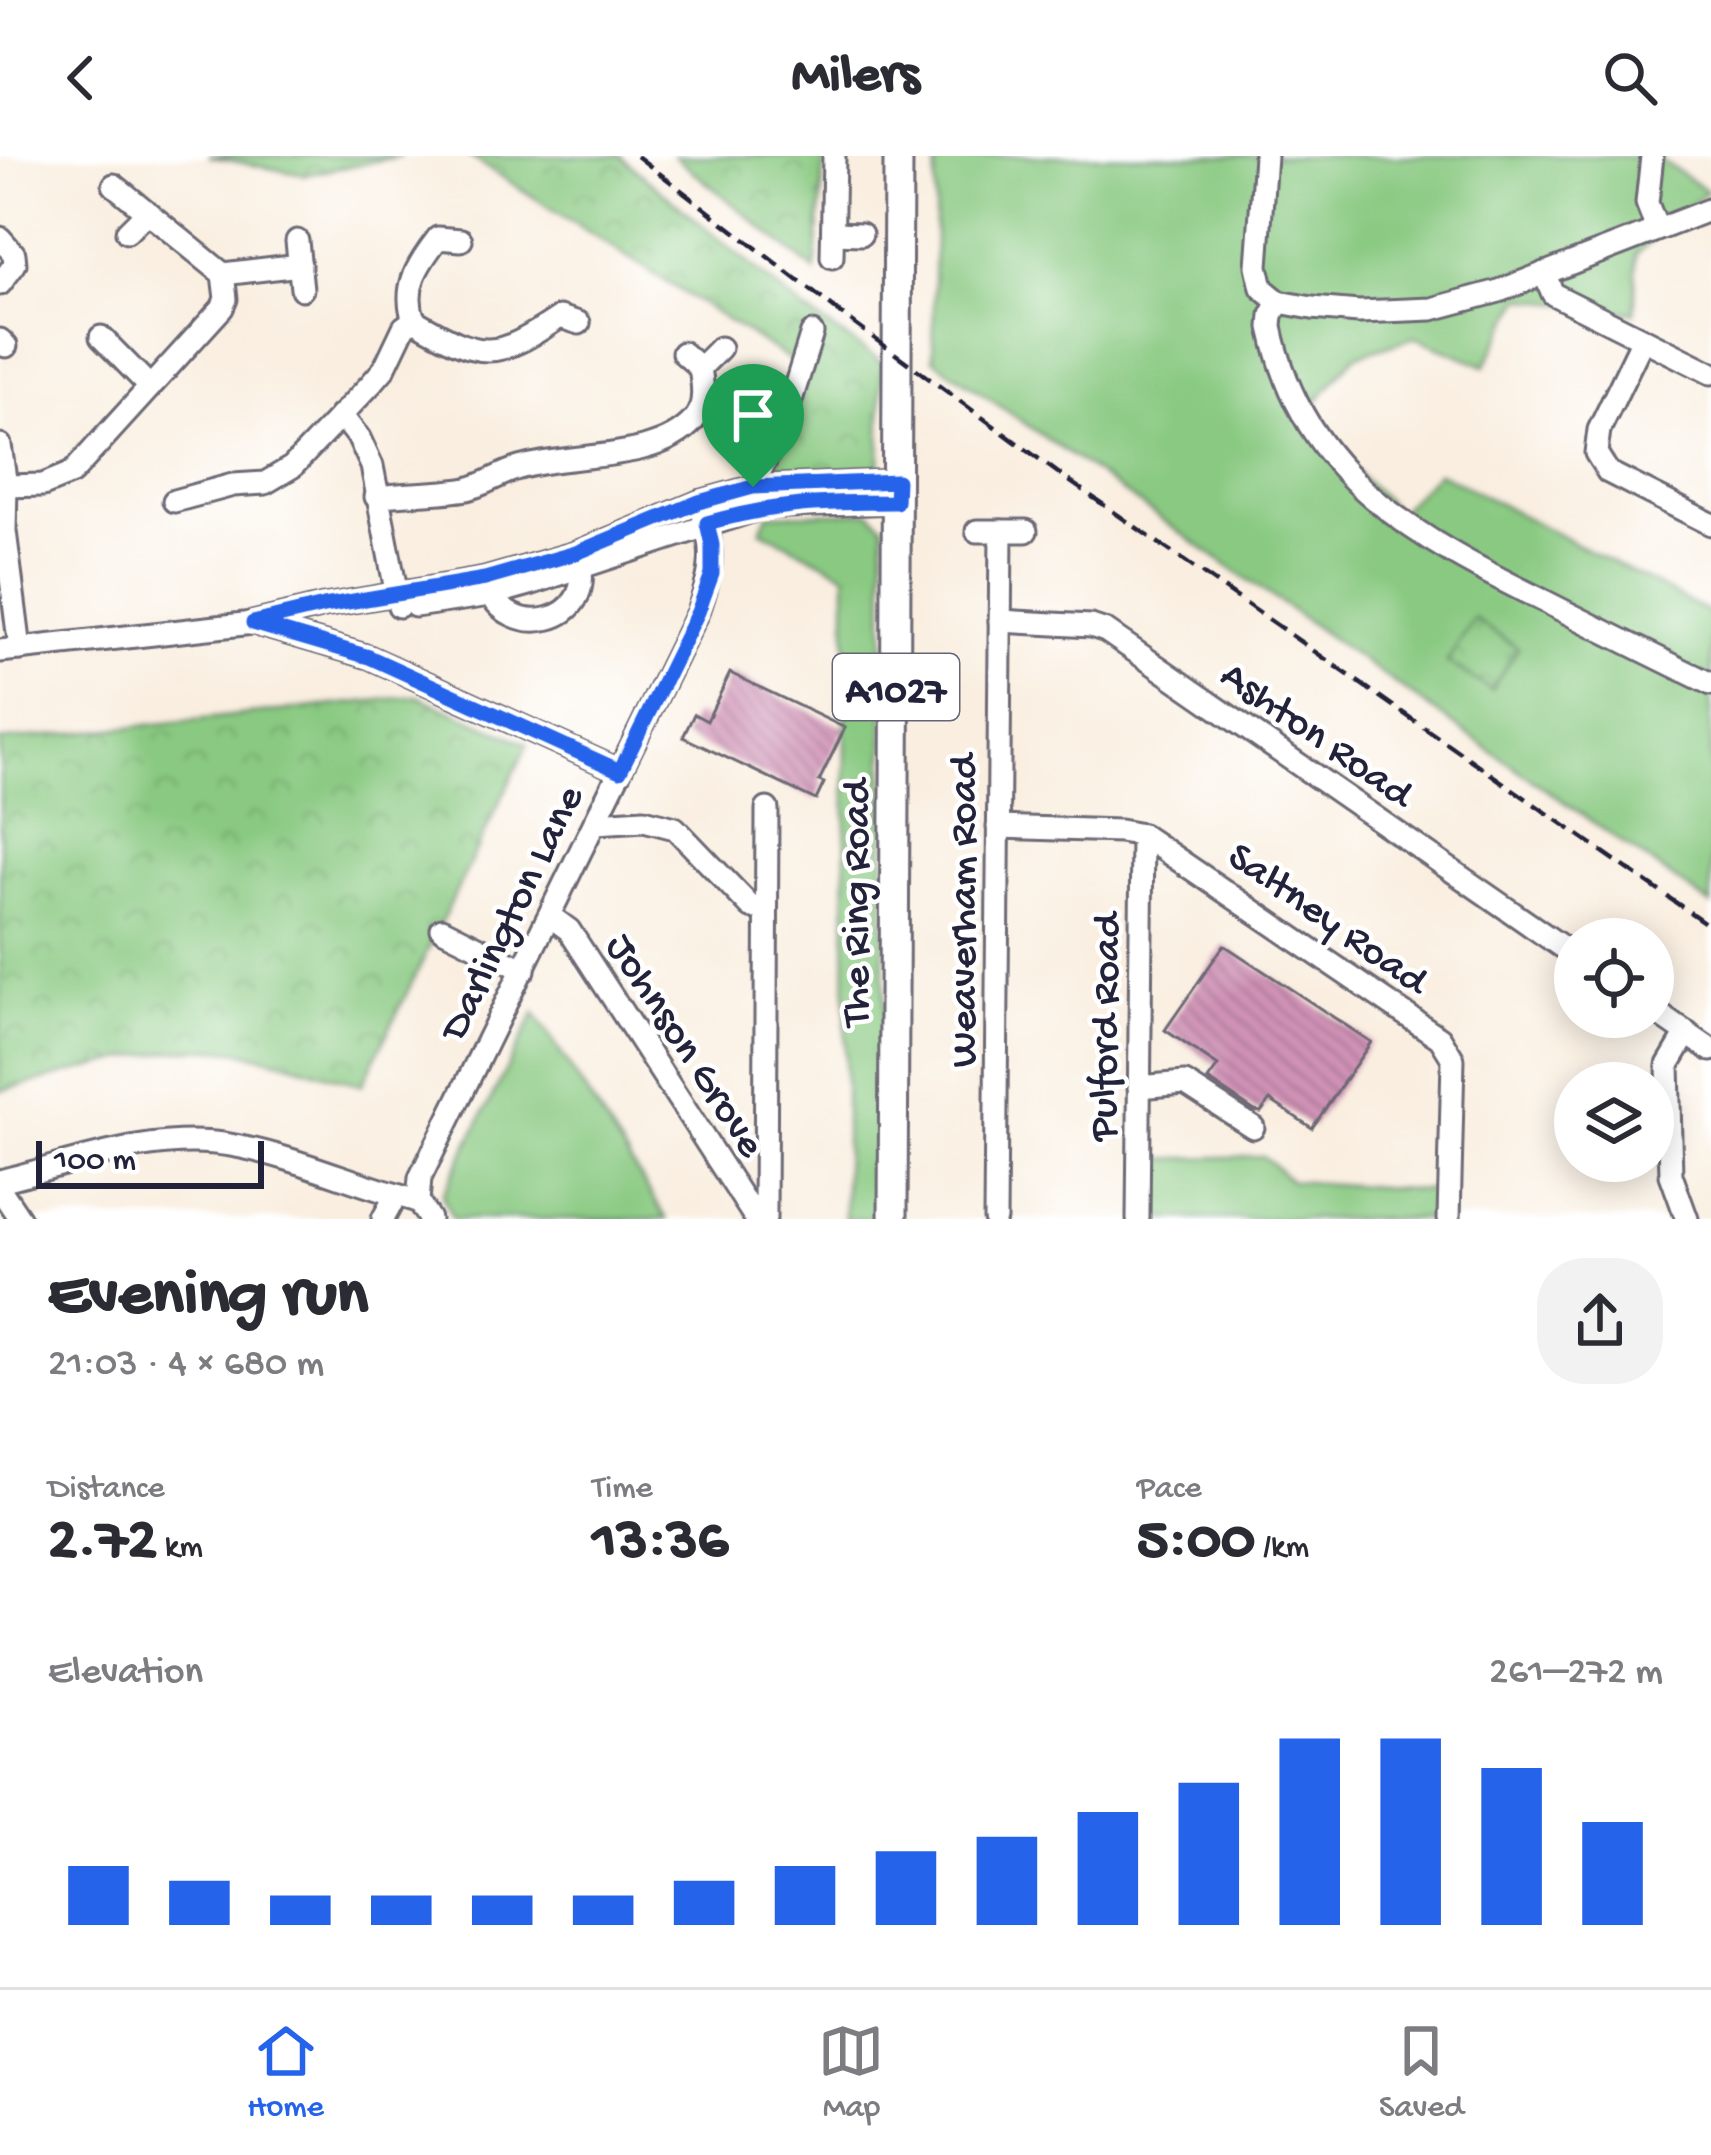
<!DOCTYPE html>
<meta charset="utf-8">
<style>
:root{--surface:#fff;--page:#f2f2f3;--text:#2b2b33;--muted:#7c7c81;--line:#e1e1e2;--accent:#2563eb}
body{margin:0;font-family:"Gochi Hand",sans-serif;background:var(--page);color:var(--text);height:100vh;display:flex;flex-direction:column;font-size:45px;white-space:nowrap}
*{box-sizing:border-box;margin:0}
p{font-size:39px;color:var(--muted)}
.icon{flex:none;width:66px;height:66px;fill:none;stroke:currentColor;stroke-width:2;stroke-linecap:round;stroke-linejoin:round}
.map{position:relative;height:1063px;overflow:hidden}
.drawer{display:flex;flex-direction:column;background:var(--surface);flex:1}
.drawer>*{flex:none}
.buttons{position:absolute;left:1554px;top:762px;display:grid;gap:24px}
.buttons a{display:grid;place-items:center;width:120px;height:120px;border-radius:50%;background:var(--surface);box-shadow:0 6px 30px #0003;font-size:60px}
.scale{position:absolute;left:36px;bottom:30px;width:228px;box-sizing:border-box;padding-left:12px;border:6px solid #22223b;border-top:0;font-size:33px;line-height:42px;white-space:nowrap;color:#22223b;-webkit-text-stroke:9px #fff;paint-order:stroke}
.pin{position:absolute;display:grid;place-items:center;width:102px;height:102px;color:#fff;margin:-123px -51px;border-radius:50% 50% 50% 0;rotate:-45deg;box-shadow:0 0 12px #0007}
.pin .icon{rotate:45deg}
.round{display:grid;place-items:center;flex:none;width:126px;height:126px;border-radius:48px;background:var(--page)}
.headline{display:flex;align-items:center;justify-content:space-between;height:204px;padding:0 48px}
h1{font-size:66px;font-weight:700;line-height:90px}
.figures{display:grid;grid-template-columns:repeat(3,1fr);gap:18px;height:204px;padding:12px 48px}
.figures div{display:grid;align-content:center}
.figures b{font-size:60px;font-weight:700}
.figures small{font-size:33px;font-weight:400}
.figures p{font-size:33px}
.chart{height:336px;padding:24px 48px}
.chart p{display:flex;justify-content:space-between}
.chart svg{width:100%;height:216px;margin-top:12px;stroke:var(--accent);stroke-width:6}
header{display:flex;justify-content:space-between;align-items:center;height:156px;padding:0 48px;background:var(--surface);font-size:54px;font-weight:700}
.tab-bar{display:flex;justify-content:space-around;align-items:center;height:168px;border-top:3px solid var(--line);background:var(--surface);font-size:33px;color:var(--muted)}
.tab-bar a{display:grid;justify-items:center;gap:6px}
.tab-bar .selected{color:var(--accent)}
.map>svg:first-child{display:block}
.green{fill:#89c981;stroke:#56765e;stroke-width:3}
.park{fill:url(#park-crowns);stroke:#56765e;stroke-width:3}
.building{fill:url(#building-back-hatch)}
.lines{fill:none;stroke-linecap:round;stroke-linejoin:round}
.minor-casing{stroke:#6d6974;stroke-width:27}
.major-casing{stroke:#6d6974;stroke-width:33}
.minor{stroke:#fff;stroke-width:21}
.major{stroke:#fff;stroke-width:27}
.rail{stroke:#22223b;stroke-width:4.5;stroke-dasharray:18 9;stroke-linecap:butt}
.route-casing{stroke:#fff;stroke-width:24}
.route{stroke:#2563eb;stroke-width:15}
.labels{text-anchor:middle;stroke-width:9;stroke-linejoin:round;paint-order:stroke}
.shield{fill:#fff;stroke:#646476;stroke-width:3}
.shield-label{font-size:39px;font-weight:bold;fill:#22223b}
.street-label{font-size:42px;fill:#22223b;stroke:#fff}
</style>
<header><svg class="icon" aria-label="back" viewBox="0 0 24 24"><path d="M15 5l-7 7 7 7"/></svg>Milers<svg class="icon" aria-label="search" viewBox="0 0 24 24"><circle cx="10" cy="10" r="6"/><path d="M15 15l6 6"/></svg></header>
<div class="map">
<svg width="1711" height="1063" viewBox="0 0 1711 1063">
<defs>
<pattern id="park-crowns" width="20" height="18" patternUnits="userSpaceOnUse" patternTransform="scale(3)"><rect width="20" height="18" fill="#89c981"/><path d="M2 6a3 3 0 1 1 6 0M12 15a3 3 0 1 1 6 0" fill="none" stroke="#76ac70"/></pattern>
<pattern id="building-back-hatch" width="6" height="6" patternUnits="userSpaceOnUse" patternTransform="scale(3)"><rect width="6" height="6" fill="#d092b6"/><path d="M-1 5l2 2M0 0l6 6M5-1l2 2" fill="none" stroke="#a87795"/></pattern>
</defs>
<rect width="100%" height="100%" fill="#fff"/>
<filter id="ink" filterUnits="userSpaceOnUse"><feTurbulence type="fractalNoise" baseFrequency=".00833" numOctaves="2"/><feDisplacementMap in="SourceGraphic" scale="24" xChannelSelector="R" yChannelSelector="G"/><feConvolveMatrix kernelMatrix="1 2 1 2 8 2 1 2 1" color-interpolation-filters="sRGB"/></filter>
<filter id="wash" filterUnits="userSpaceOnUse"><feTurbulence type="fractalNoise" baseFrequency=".004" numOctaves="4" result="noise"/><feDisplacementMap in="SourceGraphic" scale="48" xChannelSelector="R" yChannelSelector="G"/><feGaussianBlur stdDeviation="2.7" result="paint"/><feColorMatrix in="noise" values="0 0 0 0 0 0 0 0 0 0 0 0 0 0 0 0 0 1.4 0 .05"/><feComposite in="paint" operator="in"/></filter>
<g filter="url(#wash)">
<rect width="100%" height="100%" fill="#f9eedf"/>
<g class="green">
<polygon points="936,0 1654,0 1707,35 1636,98 1635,157 1522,142 1485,210 1415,181 1355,200 1301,264 1398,356 1438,316 1711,458 1711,749 933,203"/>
<polygon points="870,356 884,369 884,1063 845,1063 846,418 761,374 768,358"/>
<polygon points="535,857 667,1063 453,1063 442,1039"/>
<polygon points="1263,1000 1291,1025 1437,1035 1437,1063 1150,1063 1151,1003"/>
</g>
<g class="park">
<polygon points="208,0 401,0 304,19"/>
<polygon points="469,0 620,0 804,154 882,206 880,311 867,322 778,323 777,308 811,210 794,207"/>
<polygon points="674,0 825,0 815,115"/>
<polygon points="1474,463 1518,492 1491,534 1447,506"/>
<path d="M417 540 528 588 362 929C308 914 247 889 190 893 126 898 63 921 0 935V585Z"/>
</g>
<g id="blocks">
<g class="building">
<polygon points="730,517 845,572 819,625 824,627 816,644 683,581 694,558 707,565"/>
<polygon points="1224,789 1371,886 1312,972 1270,944 1261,956 1255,955 1208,924 1218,910 1165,874"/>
</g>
</g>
</g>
<g filter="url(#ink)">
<use href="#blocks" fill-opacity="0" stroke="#6d6974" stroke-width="3"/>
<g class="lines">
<defs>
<g id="minor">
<polyline points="1265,0 1257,110 1262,132 1279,146 1312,152 1359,156 1432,153 1499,135 1711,53"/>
<polyline points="1652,0 1647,47 1657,73"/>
<polyline points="114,29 223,118"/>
<polyline points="127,76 147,56"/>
<polyline points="835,77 861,78"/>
<polyline points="0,82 14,98 15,108 0,128"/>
<path d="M461 84 438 82C418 108 402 131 414 164 483 204 494 205 560 161L579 167"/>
<polyline points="297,85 302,133"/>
<polyline points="832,101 834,0"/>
<polyline points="1544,117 1553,138 1711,217"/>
<polyline points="223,118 300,109"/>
<path d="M1279 146 1272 159 1271 171C1302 322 1420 384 1546 446 1601 474 1656 501 1711 528"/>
<polyline points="101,181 150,231"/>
<polyline points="1643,183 1599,274 1596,297 1608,316 1711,368"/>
<polyline points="0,184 6,190"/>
<polyline points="683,197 700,212 720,192"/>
<polyline points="341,259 359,282 372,310 399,450"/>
<polyline points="0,289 6,330 5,375 20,493"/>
<polyline points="6,330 43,329 72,317 222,152 226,143 223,118"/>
<polyline points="757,338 753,331 786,260 812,177"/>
<path d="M376 341C405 337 440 338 467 333 485 329 501 317 519 312 570 296 656 307 694 264 706 250 703 229 700 212"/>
<polyline points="174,345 233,329 265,327 292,311 371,228 384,213 404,171 414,164"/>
<polyline points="977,375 1026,375"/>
<path d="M487 429C506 488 600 468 578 403"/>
<polyline points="415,450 490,439 530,428 764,351 896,346"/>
<polyline points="1000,465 1091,470 1106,475 1575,800"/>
<polyline points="260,469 369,501 620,615"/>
<polyline points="0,495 253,467 324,450 485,423 576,397 699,346 753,331 897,325"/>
<polyline points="596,667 644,664 675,672 751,751 766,754"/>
<polyline points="998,671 1120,675 1142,679 1440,882 1453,903 1449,1063"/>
<polyline points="550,760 569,774 756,1063"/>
<polyline points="442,773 524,814"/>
<polyline points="1653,854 1711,894"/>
<polyline points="1139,931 1185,927 1253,971"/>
<path d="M0 1025C73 1007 154 976 230 989 295 1000 355 1029 418 1045"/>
<polyline points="0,1033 20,1063"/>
<polyline points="383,1063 396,1039"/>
<path d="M429 1063 418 1045 420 1022 698 456C714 412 715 391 699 346"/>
<polyline points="765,1063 767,653"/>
<polyline points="995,1063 1001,375"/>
<polyline points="1138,1063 1142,679"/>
<polyline points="1687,1063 1671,1019 1668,909 1687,877"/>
</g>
<polyline id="major" points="893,1063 898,0"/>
</defs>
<use href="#minor" class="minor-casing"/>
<use href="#major" class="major-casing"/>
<use href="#minor" class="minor"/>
<use href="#major" class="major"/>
<polyline class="rail" points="637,0 856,169 1065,322 1711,771"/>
</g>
</g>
<g class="lines" filter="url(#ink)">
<defs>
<path id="route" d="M897 325 896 346C823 346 778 347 707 367L712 389V418L698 456 620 615 369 501 253 467 324 450 485 423 576 397 699 346 753 331Z"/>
</defs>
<use href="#route" class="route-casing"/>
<use href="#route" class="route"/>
</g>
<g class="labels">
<rect class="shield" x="833" y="498" width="126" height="66" rx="9"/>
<g class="shield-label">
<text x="896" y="545">A1027</text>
</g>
<g class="street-label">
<text transform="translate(1319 575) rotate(35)" y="15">Ashton Road</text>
<text transform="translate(852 747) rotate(-90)" y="15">The Ring Road</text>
<text transform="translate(508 755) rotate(-64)" y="15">Darlington Lane</text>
<text transform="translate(959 755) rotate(-90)" y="15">Weaverham Road</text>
<text transform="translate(1330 759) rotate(35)" y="15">Saltney Road</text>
<text transform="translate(1101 871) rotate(-89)" y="15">Pulford Road</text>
<text transform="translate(689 887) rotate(57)" y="15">Johnson Grove</text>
</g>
</g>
</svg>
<div class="buttons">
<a><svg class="icon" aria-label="locate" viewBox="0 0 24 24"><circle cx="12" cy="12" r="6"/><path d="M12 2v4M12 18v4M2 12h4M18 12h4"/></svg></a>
<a><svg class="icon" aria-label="layers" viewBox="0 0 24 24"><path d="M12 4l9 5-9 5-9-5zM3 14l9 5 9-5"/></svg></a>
</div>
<div class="scale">100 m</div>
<div class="pin" style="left:753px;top:331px;background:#1e9e55"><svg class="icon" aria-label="arrive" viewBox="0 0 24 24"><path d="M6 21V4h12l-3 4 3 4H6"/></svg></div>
</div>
<section class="drawer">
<div class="headline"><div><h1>Evening run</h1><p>21:03 · 4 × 680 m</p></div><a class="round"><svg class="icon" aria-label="share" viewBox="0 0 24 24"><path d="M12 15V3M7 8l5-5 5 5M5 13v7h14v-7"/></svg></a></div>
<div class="figures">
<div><p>Distance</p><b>2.72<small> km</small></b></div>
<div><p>Time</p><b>13:36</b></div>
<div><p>Pace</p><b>5:00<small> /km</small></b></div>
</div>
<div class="chart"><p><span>Elevation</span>261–272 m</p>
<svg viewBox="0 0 160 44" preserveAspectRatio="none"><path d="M5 44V32M15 44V35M25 44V38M35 44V38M45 44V38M55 44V38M65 44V35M75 44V32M85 44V29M95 44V26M105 44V21M115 44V15M125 44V6M135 44V6M145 44V12M155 44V23"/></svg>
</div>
</section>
<nav class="tab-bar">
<a class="selected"><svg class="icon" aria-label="home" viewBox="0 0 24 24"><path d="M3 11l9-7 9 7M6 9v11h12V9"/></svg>Home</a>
<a><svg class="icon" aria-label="map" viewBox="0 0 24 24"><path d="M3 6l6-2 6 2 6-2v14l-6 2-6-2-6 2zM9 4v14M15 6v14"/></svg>Map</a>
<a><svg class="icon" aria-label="saved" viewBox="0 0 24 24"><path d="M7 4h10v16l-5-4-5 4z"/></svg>Saved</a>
</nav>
